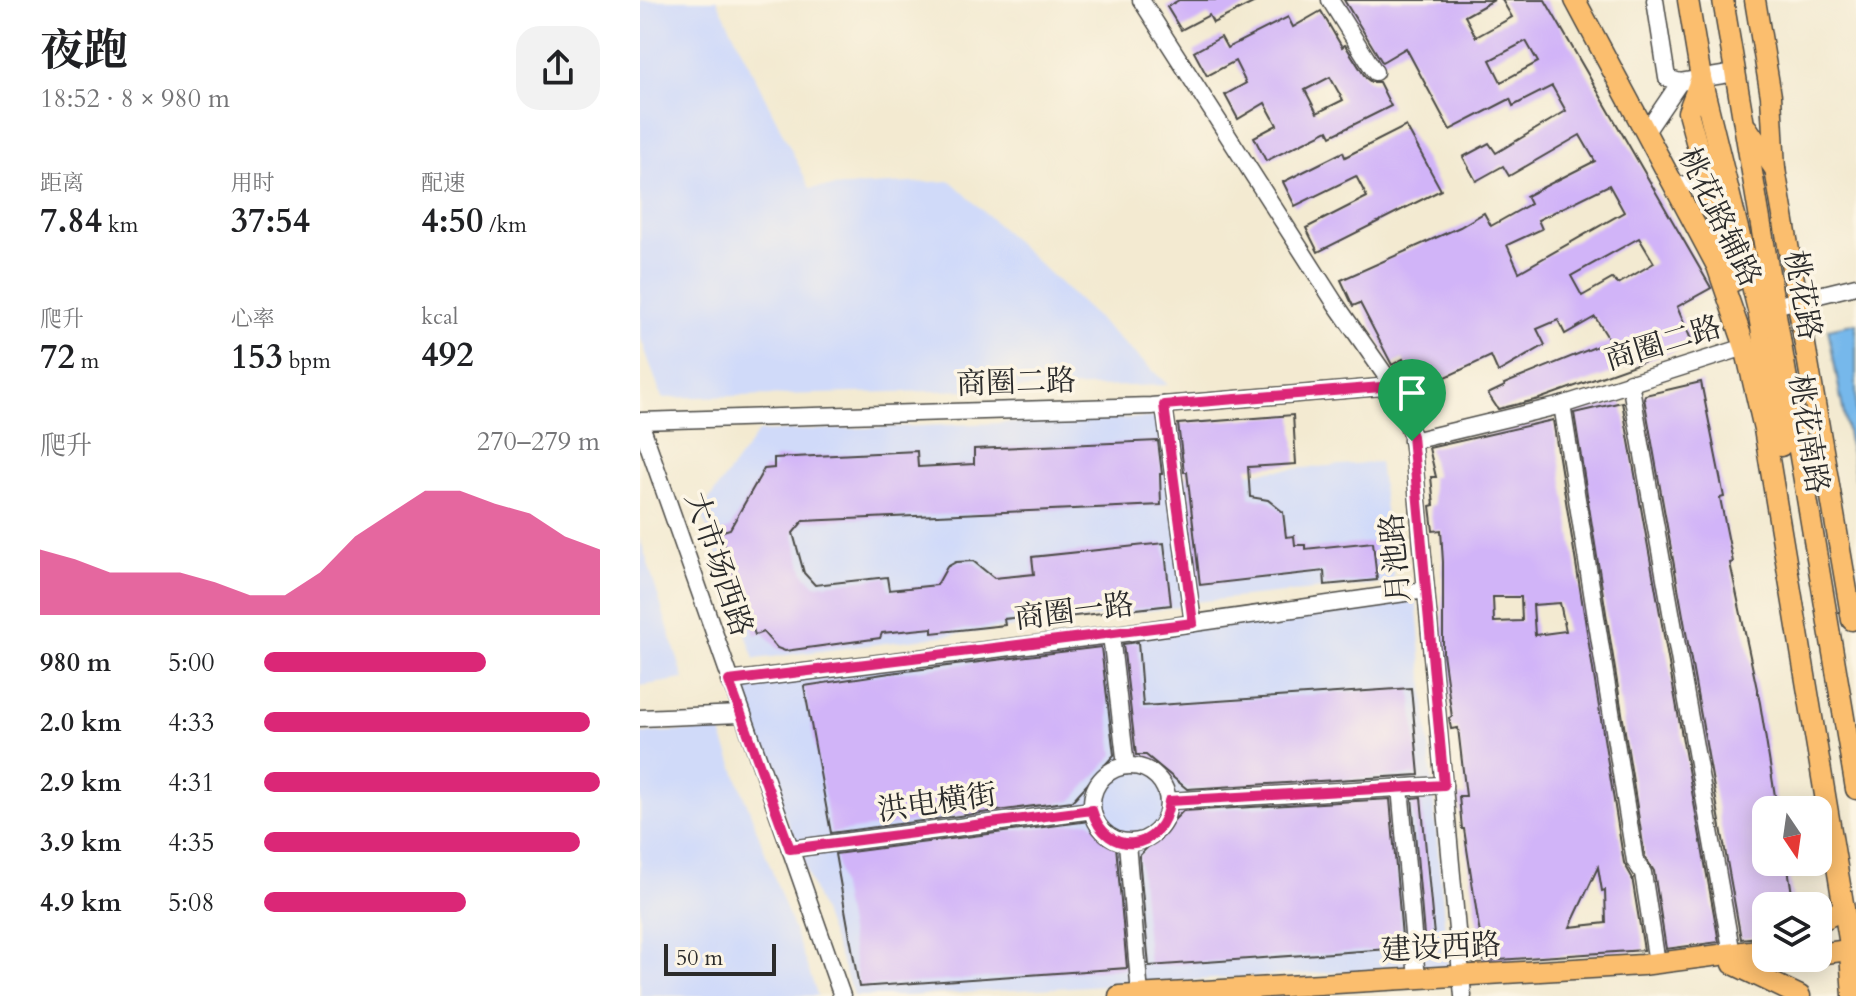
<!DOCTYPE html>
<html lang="zh">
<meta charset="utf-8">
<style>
:root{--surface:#fff;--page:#f2f2f2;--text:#202124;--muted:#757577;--accent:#db2777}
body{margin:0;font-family:Cardo,"Noto Serif SC",serif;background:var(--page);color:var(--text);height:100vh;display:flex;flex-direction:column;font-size:30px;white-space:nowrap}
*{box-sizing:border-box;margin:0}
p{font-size:26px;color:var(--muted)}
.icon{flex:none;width:44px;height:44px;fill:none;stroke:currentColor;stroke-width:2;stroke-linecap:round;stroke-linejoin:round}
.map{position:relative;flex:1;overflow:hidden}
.panel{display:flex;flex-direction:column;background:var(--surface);width:640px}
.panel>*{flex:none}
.needle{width:52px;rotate:167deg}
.fabs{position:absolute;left:1112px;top:796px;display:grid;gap:16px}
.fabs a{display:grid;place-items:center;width:80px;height:80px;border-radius:16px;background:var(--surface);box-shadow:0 4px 20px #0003;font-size:40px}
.scale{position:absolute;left:24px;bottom:20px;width:112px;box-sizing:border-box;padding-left:8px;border:4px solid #2b2b2b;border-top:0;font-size:22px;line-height:28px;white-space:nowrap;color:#2b2b2b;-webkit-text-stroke:6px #fcf5e5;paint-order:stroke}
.pin{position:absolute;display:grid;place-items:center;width:68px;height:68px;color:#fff;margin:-82px -34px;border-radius:50% 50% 50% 0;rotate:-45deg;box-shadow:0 0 8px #0007}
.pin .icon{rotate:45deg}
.round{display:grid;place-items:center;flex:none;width:84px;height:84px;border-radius:24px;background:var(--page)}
.head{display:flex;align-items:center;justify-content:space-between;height:136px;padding:0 40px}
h1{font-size:44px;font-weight:700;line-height:60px}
.stats{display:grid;grid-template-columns:repeat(3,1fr);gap:12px;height:136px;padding:8px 40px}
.stats div{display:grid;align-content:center}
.stats b{font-size:34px;font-weight:700}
.stats small{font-size:22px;font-weight:400}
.stats p{font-size:22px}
.chart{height:224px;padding:16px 40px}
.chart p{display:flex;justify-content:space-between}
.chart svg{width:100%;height:144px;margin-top:8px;fill:var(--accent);opacity:.7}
ul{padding:0 40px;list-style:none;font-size:26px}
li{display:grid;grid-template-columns:128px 96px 1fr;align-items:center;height:60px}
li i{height:20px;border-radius:10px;background:var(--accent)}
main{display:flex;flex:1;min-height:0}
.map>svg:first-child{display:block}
.built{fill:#d0daf9}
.water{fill:#76b8eb;stroke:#50728b;stroke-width:2}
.building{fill:#d1b4f8;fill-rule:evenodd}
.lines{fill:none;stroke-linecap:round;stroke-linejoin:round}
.minor-casing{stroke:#494844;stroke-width:19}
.major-casing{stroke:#494844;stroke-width:23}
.minor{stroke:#fff;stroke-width:16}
.major{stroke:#fbbe6e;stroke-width:20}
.route-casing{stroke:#fff;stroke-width:16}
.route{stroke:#db2777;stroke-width:10}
.labels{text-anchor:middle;stroke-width:7;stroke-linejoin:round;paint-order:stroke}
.street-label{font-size:30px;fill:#2b2b2b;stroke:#fcf5e5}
</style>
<main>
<section class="panel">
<div class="head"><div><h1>夜跑</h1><p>18:52 · 8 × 980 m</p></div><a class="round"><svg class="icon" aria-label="share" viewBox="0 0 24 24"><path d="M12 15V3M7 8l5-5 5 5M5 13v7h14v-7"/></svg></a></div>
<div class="stats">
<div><p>距离</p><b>7.84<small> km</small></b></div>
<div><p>用时</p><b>37:54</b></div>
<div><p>配速</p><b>4:50<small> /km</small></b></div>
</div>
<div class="stats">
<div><p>爬升</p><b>72<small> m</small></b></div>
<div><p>心率</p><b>153<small> bpm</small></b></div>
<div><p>kcal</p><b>492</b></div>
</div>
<div class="chart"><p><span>爬升</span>270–279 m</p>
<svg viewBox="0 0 160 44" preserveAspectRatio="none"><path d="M0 44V24L10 27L20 31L30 31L40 31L50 34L60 38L70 38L80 31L90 20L100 13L110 6L120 6L130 10L140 13L150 20L160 24V44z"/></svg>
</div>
<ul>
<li><b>980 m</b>5:00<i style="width:66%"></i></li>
<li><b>2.0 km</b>4:33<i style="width:97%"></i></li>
<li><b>2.9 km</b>4:31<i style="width:100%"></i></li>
<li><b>3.9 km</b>4:35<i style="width:94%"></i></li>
<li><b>4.9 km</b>5:08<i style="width:60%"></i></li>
</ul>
</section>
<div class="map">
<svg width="1216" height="996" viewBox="0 0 1216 996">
<rect width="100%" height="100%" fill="#fcf5e5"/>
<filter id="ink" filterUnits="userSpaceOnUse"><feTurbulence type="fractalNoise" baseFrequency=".0125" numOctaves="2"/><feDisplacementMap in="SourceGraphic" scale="16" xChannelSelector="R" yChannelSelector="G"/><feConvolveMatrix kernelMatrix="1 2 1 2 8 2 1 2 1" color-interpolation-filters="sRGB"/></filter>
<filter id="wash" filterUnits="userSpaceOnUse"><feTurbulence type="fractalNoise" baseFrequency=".006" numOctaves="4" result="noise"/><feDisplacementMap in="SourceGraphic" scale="32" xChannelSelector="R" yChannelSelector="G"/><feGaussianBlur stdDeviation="1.8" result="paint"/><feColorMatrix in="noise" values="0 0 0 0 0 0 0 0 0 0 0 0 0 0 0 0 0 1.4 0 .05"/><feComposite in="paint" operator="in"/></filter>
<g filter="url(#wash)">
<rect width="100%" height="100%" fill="#f3ead1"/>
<g class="built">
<polygon points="0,0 77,0 170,188 311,181 528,385 22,398 0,336"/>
<polygon points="521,417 547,606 115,659 61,511 118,432"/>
<polygon points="739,462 754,582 554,602 539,478"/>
<polygon points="0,538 44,679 0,686"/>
<polygon points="776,596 808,966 266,996 214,996 96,687"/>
<polygon points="80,730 178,996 0,996 0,733"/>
</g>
<polygon class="water" points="1216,323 1216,480 1188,329"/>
<g id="blocks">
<g class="building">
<polygon points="539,0 619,0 573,23 569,15 541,30 527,7"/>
<path d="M704 0H854L825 16 836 37 872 17 862 0H905L1070 286 1071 288 1037 307 1053 344 899 399 858 409 848 394 865 386 864 384 970 341 955 317 925 334 918 320 897 329 905 345 858 372 851 356 778 390 763 359 752 365 720 303 713 306 701 280 820 227 844 213 851 226 890 204 886 196 955 161 940 135 869 176 863 166 836 181 823 157 849 143 856 153 926 111 912 86 873 106 870 99 810 130 766 48 742 62ZM886 41 898 62 861 82 850 60ZM969 185 984 212 879 272 867 245 902 229 898 220ZM999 238 1014 263 978 284 972 279 942 296 931 276Z"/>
<path d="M681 11 702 47 705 45 726 78 731 82H739L751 106 691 136 688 130 626 161 614 137 637 125 625 103 598 119 585 95 606 83 595 61 567 76 554 52 581 37 587 48 648 17 653 27ZM690 77 703 100 677 113 665 90Z"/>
<polygon points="766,126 801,190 678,252 666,228 727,197 716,176 655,206 643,182 703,152 705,157"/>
<polygon points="1061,382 1084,497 1080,498 1093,562 1090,563 1120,703 1136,802 1137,810 1126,810 1126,862 1147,862 1153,900 1126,904 1126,936 1101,939 1004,398 1005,395"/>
<polygon points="982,402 1079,942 1026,949 1014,871 1005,857 934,413"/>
<polygon points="653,415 656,464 608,467 610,497 628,500 643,512 646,537 654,536 655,545 665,545 665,549 733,542 737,580 685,585 684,571 560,585 547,472 544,472 538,424"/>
<path d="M913 420 984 863 992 877 1004 950 844 961 824 829H822L819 796H826L818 728 811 729 809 718 812 717 803 653V562L801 530 793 531 790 506 794 505 791 477H796L789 448ZM853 597H881L882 621 854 622ZM920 603 926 631 895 635 893 605ZM958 867 962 891 965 890 966 923 930 927Z"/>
<polygon points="518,441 522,474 520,474 521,505 163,521 153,533 164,573 175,585 247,577 249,590 297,585 307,567 316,562 333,561 354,578 394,574 392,557 524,543 531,605 410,619 410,614 364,619 365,625 292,633 292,628 242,633 240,638 145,651 137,648 123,632 115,635 80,532 90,529 124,469 134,468 134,458 277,451 278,467 334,464 334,449"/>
<polygon points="498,642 503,706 771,688 779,775 547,789 506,755 496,755 483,644"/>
<polygon points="461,647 474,755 432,801 191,833 164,686 250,673"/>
<polygon points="781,797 795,946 785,947 772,798"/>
<polygon points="750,799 763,948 509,966 499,856 543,811"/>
<polygon points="449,821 476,846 487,968 219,987 195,854"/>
</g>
</g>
</g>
<g filter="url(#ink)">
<use href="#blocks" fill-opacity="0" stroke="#494844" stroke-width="2"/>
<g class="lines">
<defs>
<g id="minor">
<polyline points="501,0 695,303 753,386 772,436 823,996"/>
<polyline points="690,0 735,72"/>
<polyline points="1015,0 1027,78 1040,82"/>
<polyline points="1006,132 1040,82 1095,73"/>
<polyline points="1035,187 1066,179"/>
<polyline points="1134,306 1216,286"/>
<polyline points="990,382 1092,954"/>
<polyline points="524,405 553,623"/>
<polyline points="922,405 995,861 1003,873 1017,963"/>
<polyline points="0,421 511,406 753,386"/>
<polyline points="0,422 202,996"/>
<polyline points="772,441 922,405 1105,347"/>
<polyline points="471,635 486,766"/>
<polyline points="89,681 471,635 786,590"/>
<polyline points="0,718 101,714"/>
<circle cx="490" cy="804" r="38"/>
<polyline points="760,787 777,979"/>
<polyline points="529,801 804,785"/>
<polyline points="487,843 500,995"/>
<polyline points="150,849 452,810"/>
</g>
<g id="major">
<polyline points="935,0 1077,266 1105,347 1124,429 1209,939 1213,996"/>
<polyline points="1048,0 1061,78 1118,310 1141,446"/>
<polyline points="1083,0 1216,789"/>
<polyline points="1115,0 1131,96 1135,169"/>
<polyline points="1061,78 1048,112 1094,281"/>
<polyline points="1107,128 1135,169 1212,620"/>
<polyline points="1178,922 1204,909"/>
<polyline points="1178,954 1216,949"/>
<polyline points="1111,962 1143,958"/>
<polyline points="1093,964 1160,996"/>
<polyline points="479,996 1002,965 1126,949"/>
</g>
</defs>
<use href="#minor" class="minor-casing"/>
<use href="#major" class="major-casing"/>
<use href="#minor" class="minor"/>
<use href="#major" class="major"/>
</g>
</g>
<g class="lines" filter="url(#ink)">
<defs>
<path id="route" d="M753 386 772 436 804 785 529 801C524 852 466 859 452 810L150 849 89 681 553 623 524 405Z"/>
</defs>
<use href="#route" class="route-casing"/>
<use href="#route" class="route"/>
</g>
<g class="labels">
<g class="street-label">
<text transform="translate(1080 217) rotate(64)" y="10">桃花路辅路</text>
<text transform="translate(1163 295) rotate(80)" y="10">桃花路</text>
<text transform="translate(1023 343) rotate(-17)" y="10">商圈二路</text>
<text transform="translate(376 382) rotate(-2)" y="10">商圈二路</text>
<text transform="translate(1169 434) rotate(81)" y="10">桃花南路</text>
<text transform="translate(755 558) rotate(-95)" y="10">月池路</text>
<text transform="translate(79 564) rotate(71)" y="10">大市场西路</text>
<text transform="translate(434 611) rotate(-7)" y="10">商圈一路</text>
<text transform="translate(297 802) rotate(-8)" y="10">洪电横街</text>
<text transform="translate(801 947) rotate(-3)" y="10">建设西路</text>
</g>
</g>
</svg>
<div class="fabs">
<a><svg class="needle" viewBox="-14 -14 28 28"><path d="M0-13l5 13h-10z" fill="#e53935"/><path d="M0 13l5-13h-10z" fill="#757577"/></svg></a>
<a><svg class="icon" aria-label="layers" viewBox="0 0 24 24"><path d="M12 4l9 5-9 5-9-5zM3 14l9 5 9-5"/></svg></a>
</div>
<div class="scale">50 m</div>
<div class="pin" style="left:772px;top:441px;background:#1e9e55"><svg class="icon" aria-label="arrive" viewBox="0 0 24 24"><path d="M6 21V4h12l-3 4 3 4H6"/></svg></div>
</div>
</main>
